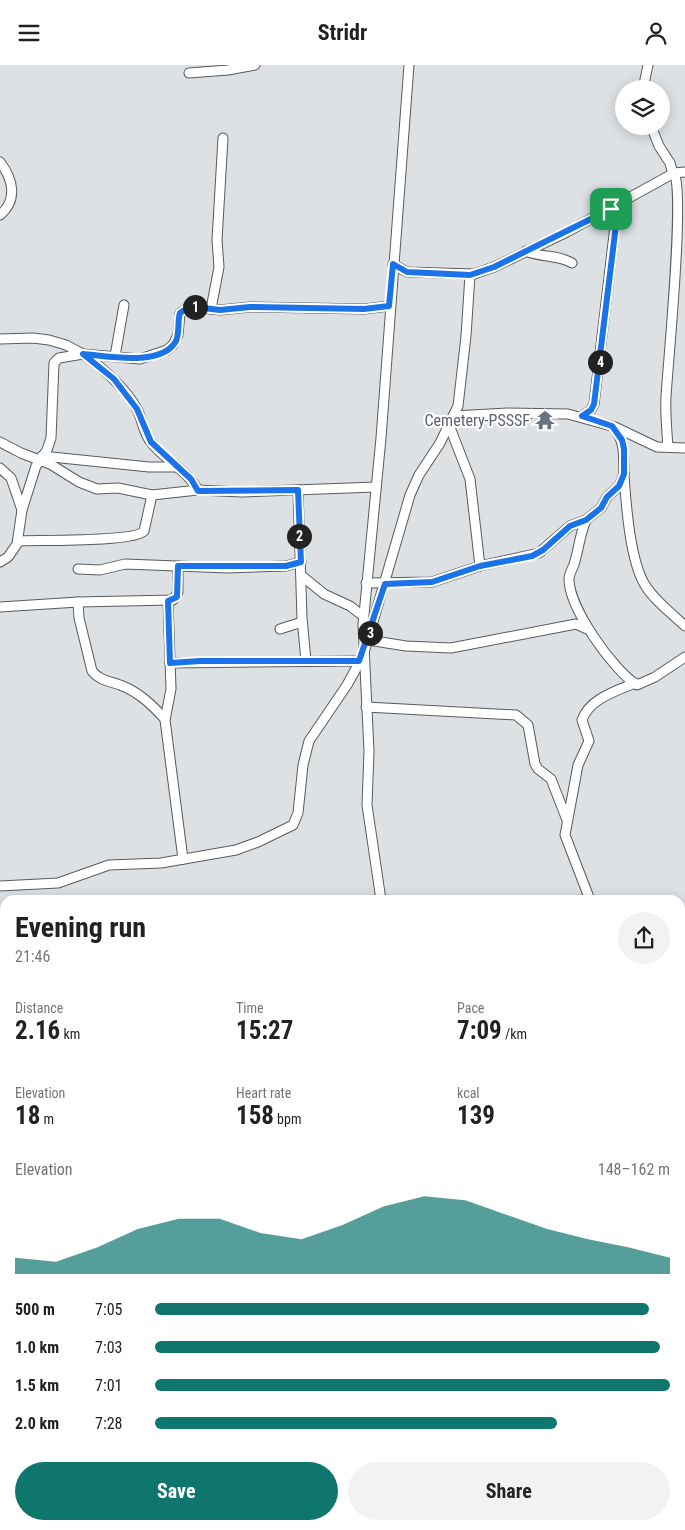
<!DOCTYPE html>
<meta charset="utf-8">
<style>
:root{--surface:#fff;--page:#f2f2f2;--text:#222;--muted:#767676;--accent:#0f766e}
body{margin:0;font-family:"Roboto Condensed",sans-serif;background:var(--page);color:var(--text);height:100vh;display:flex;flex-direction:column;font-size:19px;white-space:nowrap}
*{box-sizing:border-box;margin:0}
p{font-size:16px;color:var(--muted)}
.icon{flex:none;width:28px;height:28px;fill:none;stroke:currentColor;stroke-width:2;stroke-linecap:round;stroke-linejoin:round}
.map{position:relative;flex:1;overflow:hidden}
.drawer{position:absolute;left:0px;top:830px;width:685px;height:635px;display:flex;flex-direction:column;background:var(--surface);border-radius:15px 15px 0 0;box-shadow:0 2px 12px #0003}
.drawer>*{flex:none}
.tools{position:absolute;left:615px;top:15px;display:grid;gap:10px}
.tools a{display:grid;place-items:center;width:55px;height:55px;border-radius:50%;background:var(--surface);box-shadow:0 2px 12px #0003;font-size:25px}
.pin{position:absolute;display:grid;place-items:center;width:42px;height:42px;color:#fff;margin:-21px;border-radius:10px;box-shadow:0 2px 8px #0006}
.km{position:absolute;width:25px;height:25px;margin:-12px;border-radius:50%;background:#222;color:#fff;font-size:14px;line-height:25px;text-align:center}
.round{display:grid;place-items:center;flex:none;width:52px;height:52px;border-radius:26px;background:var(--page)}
.headline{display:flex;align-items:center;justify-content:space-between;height:85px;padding:0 15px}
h1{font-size:28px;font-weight:700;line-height:38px}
.metrics{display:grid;grid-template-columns:repeat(3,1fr);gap:8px;height:85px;padding:5px 15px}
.metrics div{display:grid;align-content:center}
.metrics b{font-size:25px;font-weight:700}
.metrics small{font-size:14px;font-weight:400}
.metrics p{font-size:14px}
.chart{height:140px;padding:10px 15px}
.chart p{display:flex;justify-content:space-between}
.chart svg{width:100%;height:90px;margin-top:5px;fill:var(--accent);opacity:.7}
.button{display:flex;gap:10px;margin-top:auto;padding:10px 15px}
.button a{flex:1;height:58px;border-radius:30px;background:var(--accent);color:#fff;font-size:20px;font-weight:700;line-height:58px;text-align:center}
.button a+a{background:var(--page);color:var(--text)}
ul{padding:0 15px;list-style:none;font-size:16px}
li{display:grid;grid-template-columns:80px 60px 1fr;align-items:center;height:38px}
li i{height:12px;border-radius:6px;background:var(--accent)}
header{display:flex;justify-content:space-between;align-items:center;height:65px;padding:0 15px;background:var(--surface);font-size:22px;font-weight:700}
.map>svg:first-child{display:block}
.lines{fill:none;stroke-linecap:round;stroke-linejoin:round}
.minor-casing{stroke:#585b5e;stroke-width:11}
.minor{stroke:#fff;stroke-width:9}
.route-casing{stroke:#fff;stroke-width:10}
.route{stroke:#1a73e8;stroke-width:6}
.labels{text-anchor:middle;stroke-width:4.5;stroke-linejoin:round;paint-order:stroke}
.worship-label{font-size:16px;fill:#5b616d;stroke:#fff;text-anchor:end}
</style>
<header><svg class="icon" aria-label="menu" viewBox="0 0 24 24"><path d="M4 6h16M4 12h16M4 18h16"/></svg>Stridr<svg class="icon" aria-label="person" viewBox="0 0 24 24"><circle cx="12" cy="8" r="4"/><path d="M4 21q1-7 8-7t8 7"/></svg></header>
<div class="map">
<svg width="685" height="1465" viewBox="0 0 685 1465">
<rect width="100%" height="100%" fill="#dde1e4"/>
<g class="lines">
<defs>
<g id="minor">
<polyline points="189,8 228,5 255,0"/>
<polyline points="643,24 648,0"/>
<polyline points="651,61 659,81 670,98 673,109"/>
<path d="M0 97C13 114 18 135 0 150"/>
<path d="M526 186C541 193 557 189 572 198"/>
<polyline points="393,199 407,207 474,209 494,202 567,167 674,108 685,107"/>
<polyline points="211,244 219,202 217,175 223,73"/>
<polyline points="0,274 33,273 49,275 66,280 83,289 140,294 167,285 173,280 178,270 180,248 189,242 195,242 220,245 250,242 364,244 389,241"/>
<polyline points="115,291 124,240"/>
<polyline points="453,351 508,348 568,349 615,362 657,382 685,383"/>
<polyline points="582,351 591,345 594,339 615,161 615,149 611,144"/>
<polyline points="449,360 470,414 480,501"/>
<path d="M614 363C626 378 623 392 624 410 626 439 630 496 645 520 654 535 671 548 685 561"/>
<polyline points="0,377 21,388 50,399 79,417 97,424 118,423 152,430 198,425 242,427 376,422"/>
<path d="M668 382C667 366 665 349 666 332 668 297 685 128 674 108"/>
<polyline points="42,391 149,402 176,402"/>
<polyline points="0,403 11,413 22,445"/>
<polyline points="298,425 302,553 306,596"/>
<path d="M586 455C580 469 579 482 575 496 574 502 569 508 569 514 569 543 613 605 637 620L655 612 685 592"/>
<path d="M18 476C37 475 136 477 144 466L152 430"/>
<path d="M0 497 8 492 17 479 22 445 36 401 47 385 51 373 54 298 59 293 83 289C104 304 124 321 137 344 142 354 143 366 150 376 164 395 187 405 198 425"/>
<polyline points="78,504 100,505 125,499 228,503 286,501 301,497"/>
<polyline points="302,511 324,529 350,541 363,551"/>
<polyline points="366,518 432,517 480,501 539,488 570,461 586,455 601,443 607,432 619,421 624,409"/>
<polyline points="168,536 171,624 165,655 183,794"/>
<path d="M78 537 79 553 92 606C100 616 110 616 120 620 139 627 152 640 165 654"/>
<polyline points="0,542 78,537 173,535 178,527 178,501"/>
<polyline points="280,564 302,557"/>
<polyline points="368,575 406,581 451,583 576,559 589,565"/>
<polyline points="170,598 359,596"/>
<polyline points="366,642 516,650 528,660 535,699 538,704 551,714 567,755"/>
<polyline points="0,821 58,818 109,800 161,798 236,785 258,777 293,760 298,748 303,700 309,676 347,620 363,591 410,430 419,410 440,378 458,341 466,271 470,210"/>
<polyline points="381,835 367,740 369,686 363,560 381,373 409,0"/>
<path d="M590 835 565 770 578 700 589 676 582 655C589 634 616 626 635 618"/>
<polyline points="680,1014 685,1012"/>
<polyline points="680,1103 685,1101"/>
<polyline points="680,1155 685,1160"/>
<polyline points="680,1182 685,1186"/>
<polyline points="680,1258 685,1257"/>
<polyline points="680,1328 685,1327"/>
<polyline points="396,1460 396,1465"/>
</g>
</defs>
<use href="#minor" class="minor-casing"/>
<use href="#minor" class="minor"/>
</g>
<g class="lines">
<defs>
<path id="route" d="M611 144 615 149 616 160 594 339 591 345 582 351 612 361 622 375 624 384V409L619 421 607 432 601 443 586 455 570 461 543 485 532 491 480 501 432 517 385 519 359 596H200L170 598 168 536 177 532 178 501H286L301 497 298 425 198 426 191 414 151 377 137 344 114 314 83 289C107 291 162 302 176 276 180 267 177 257 180 248L189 242H195L220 245 250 242 364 244 389 241 393 199 407 207 470 210 494 202Z"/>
</defs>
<use href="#route" class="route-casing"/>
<use href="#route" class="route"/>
</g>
<defs>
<symbol id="temple-bare" viewBox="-9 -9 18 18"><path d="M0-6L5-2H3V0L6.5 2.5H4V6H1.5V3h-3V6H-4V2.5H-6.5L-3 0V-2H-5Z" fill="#6b7280" stroke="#fff" stroke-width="2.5" paint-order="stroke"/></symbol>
</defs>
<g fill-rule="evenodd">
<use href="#temple-bare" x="531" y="341" width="28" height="28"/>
</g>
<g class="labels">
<g class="worship-label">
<text x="530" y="361">Cemetery-PSSSF</text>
</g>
</g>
</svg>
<div class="tools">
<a><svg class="icon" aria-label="layers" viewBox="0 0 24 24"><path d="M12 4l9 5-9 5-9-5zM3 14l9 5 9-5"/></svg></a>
</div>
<div class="pin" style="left:611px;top:144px;background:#1e9e55"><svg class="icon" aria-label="arrive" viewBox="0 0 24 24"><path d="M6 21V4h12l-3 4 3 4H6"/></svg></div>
<b class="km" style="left:195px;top:242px">1</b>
<b class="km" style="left:299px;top:471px">2</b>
<b class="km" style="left:370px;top:568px">3</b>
<b class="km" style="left:600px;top:297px">4</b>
<section class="drawer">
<div class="headline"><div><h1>Evening run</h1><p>21:46</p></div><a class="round"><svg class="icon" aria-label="share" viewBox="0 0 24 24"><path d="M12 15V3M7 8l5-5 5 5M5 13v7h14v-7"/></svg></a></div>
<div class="metrics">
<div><p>Distance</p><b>2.16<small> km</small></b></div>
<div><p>Time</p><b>15:27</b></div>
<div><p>Pace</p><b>7:09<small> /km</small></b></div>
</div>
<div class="metrics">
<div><p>Elevation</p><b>18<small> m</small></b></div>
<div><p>Heart rate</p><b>158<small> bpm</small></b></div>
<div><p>kcal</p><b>139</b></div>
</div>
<div class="chart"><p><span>Elevation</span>148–162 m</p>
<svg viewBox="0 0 160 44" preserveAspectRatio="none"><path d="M0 44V36L10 38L20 31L30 22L40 17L50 17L60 24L70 27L80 20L90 11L100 6L110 8L120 15L130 22L140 27L150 31L160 36V44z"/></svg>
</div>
<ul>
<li><b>500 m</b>7:05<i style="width:96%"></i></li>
<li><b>1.0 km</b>7:03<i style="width:98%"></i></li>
<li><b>1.5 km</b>7:01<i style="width:100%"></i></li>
<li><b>2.0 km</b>7:28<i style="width:78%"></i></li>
</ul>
<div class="button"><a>Save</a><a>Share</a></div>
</section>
</div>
